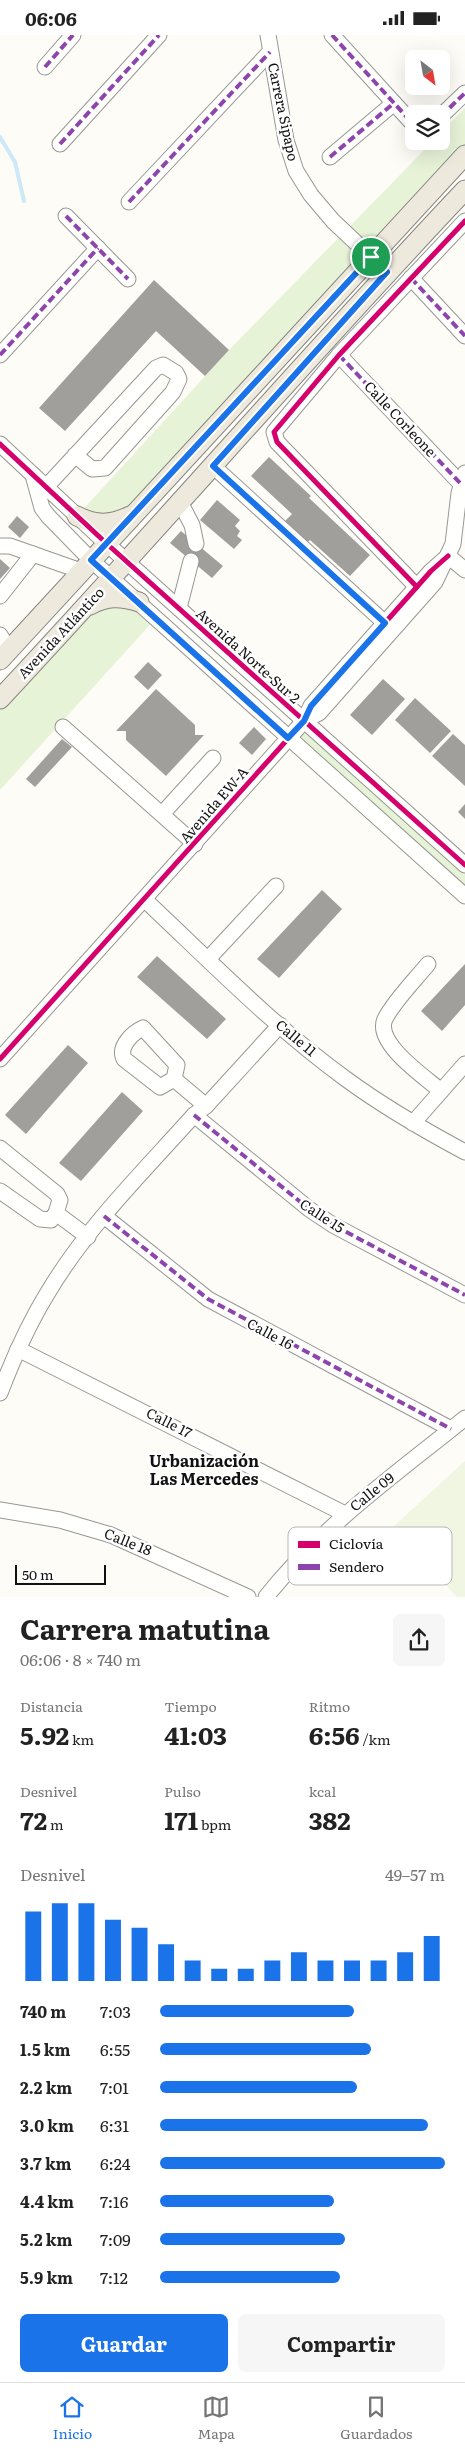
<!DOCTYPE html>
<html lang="es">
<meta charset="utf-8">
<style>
:root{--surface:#fff;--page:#f6f6f6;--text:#222;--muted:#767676;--line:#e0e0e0;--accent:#1a73e8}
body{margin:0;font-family:Literata,serif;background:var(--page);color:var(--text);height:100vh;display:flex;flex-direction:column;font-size:19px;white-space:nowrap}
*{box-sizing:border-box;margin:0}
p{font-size:16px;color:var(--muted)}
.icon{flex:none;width:28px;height:28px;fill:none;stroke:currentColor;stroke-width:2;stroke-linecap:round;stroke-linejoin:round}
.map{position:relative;height:1562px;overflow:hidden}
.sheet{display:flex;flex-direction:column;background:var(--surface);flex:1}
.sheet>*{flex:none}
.needle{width:32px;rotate:149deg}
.buttons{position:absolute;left:405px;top:15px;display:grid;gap:10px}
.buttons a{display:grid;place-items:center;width:45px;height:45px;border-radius:8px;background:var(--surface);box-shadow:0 5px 20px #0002;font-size:25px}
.scale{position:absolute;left:15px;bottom:12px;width:91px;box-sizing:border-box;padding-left:5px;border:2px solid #111;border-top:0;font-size:14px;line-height:18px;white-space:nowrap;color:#111;-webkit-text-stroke:4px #fff;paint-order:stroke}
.pin{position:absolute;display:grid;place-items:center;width:42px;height:42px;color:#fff;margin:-21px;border:2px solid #fff;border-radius:50%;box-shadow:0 1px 5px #0007}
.round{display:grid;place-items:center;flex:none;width:52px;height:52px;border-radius:8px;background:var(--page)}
.headline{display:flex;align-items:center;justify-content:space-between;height:85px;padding:0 20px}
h1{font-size:28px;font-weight:700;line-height:38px}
.figures{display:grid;grid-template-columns:repeat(3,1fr);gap:8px;height:85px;padding:5px 20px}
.figures div{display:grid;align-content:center}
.figures b{font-size:25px;font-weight:700}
.figures small{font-size:14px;font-weight:400}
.figures p{font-size:14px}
.chart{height:140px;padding:10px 20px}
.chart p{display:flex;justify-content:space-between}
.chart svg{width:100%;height:90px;margin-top:5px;stroke:var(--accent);stroke-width:6}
.button{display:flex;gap:10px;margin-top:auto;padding:10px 20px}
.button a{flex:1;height:58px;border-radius:8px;background:var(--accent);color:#fff;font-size:20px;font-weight:700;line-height:58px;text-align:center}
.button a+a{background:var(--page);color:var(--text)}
ul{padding:0 20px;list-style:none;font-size:16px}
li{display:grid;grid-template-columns:80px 60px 1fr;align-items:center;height:38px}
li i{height:12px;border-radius:6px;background:var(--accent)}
.status{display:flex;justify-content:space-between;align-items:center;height:35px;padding:0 25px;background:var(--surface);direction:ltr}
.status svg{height:14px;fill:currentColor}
.tabs{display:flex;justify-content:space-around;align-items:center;height:70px;border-top:1px solid var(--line);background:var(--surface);font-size:14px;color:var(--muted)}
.tabs a{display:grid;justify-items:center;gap:2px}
.tabs .active{color:var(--accent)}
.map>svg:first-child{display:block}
.green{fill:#e7f3d7}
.pitch{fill:#f0f6e1}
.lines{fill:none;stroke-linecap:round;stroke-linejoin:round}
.stream{stroke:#cde8f7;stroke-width:4}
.building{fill:#a19f9c}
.minor-casing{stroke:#979795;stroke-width:17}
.major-casing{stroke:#858482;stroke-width:21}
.minor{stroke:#fffffe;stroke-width:15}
.major{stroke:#ede9dc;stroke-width:19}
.quiet{stroke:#8e44ad;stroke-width:4;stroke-dasharray:8 4;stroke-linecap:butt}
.cycleway-casing{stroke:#fff;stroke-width:8}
.cycleway{stroke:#d6006c;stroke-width:5}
.route-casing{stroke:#fff;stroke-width:10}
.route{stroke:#1a73e8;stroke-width:6}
.labels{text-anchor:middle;stroke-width:5;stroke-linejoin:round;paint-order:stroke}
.street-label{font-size:14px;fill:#111;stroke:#fff}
.quarter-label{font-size:16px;font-weight:bold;fill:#111;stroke:#fff}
.key{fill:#fff;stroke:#b8b8b8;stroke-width:1}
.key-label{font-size:14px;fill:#111}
</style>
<div class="status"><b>06:06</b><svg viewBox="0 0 49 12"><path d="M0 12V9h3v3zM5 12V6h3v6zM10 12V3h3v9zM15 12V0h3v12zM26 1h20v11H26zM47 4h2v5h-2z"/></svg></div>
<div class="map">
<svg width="465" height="1562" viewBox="0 0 465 1562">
<rect width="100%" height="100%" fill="#fdfcf7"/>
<g class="green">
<polygon points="465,73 465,120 133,479 77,481 229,315 433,106 441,106 441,97"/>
<polygon points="113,562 156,583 0,755 0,664 85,573"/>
<polygon points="304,686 465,830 465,861 288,703"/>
</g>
<polygon class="pitch" points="465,1426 465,1562 457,1562 393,1492"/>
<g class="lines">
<polyline class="stream" points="0,102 15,127 24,166"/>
</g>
<g class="building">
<polygon points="154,245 229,315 205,341 156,296 65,396 39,373"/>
<polygon points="269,422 311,461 309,463 370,520 350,541 310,505 308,507 285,486 292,479 251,441"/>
<polygon points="217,465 240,485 235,491 240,496 237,501 242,505 234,514 200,485"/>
<polygon points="17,481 29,492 20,503 8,492"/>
<polygon points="181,496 223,531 212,543 170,508"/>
<polygon points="0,524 10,533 0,544"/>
<polygon points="148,627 162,640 148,655 134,642"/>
<polygon points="383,644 405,664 372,700 350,680"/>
<polygon points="156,654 195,690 195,700 204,700 166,741 126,705 126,696 116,696"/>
<polygon points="415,663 451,696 430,718 395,685"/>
<polygon points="254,692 266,704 252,720 239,708"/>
<polygon points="453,699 465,710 465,751 432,721"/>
<polygon points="62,704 72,712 35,752 26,744"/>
<polygon points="465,769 465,784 458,777"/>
<polygon points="322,855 342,874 279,943 257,924"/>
<polygon points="157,921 226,984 207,1004 137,942"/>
<polygon points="465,929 465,970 442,996 421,976"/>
<polygon points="68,1010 88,1028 26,1099 5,1080"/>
<polygon points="122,1057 143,1076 81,1146 59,1128"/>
</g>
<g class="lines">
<defs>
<g id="minor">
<polyline points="268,0 286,105 296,136 311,160 333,186 387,237"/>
<polyline points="332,0 414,90"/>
<polyline points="45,32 73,0"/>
<polyline points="441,81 465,58"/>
<polyline points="60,109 159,0"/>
<polyline points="330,122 394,68"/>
<polyline points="129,167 270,17"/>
<polyline points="66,181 128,244"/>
<polyline points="411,243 465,301"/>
<polyline points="0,320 98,213"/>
<polyline points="339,320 461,449"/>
<polyline points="0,409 106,508 465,830"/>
<polyline points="213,431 385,588"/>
<polyline points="33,440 42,473 48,481 91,525 465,861"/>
<polyline points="46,452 156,333 163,330 176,338 179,344 173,357 105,433 92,434 75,420"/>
<polyline points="180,467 192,490 196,509"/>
<polyline points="0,511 10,511 81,536"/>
<polyline points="448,521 465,535"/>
<polyline points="417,552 277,407 274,397 339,320 465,186"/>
<polyline points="0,561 33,519"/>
<polyline points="179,573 191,526"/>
<polyline points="0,600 9,615"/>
<polyline points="304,686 319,678 435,547 453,509 459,458 465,438"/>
<polyline points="63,692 195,809"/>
<polyline points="162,779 213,723"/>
<path d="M145 865C210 926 274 992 346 1044 384 1072 424 1095 465 1117"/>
<polyline points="208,924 276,851"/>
<path d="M428 929C415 945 394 966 385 984 374 1008 425 1042 441 1056"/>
<path d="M143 993 177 1030 174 1044 160 1052 124 1024C118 1012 132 998 143 993Z"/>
<polyline points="0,1024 304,686 311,671 431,536 448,521"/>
<polyline points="174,1044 206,1071"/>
<polyline points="194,1080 309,1174 333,1190 465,1260"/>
<polyline points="413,1088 465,1029"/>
<polyline points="0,1113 57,1159 60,1165 56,1178 88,1202"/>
<polyline points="0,1156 40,1184 51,1185 56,1178"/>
<polyline points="104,1181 208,1264 451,1394"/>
<polyline points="18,1314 345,1479"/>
<path d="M0 1358C13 1324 28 1290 47 1259 86 1193 143 1137 194 1080L206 1071 280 990"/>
<polyline points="0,1475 60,1485 111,1500 248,1562"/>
<path d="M266 1562C322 1491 396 1439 465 1383"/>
</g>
<g id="major">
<path d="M77 481C96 491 111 490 130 481"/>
<path d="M90 570C107 561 120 561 139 567"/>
<polyline points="0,625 465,120"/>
<path d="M0 664C157 496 307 322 465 155"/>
</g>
</defs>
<use href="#minor" class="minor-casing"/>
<use href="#major" class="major-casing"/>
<use href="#minor" class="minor"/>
<use href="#major" class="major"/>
<g class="quiet">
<polyline points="332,0 414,90"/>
<polyline points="45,32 73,0"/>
<polyline points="441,81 465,58"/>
<polyline points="60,109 159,0"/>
<polyline points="330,122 394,68"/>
<polyline points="129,167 270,17"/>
<polyline points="66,181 128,244"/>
<polyline points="411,243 465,301"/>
<polyline points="0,320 98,213"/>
<polyline points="339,320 461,449"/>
<polyline points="194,1080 309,1174 333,1190 465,1260"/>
<polyline points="104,1181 208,1264 451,1394"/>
</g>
<defs>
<g id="cycleway">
<polyline points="0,409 106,508 465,830"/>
<polyline points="417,552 277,407 274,397 339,320 465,186"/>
<polyline points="0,1024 304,686 311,671 431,536 448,521"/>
</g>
</defs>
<use href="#cycleway" class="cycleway-casing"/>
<use href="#cycleway" class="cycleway"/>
</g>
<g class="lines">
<defs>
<polygon id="route" points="371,222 387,237 213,431 385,588 311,671 304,686 288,703 91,525"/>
</defs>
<use href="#route" class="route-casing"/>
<use href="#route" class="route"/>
</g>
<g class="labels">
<g class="street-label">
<text transform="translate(283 77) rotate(78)" y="5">Carrera Sipapo</text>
<text transform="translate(400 384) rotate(47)" y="5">Calle Corleone</text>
<text transform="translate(61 598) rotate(-47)" y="5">Avenida Atlántico</text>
<text transform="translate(248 621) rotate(42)" y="5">Avenida Norte-Sur 2</text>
<text transform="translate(214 770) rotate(-49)" y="5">Avenida EW-A</text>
<text transform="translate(296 1003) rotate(40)" y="5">Calle 11</text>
<text transform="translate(322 1181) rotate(33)" y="5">Calle 15</text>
<text transform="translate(270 1299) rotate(28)" y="5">Calle 16</text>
<text transform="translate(169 1388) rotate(27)" y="5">Calle 17</text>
<text transform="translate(372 1457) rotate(-39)" y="5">Calle 09</text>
<text transform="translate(128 1507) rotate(22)" y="5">Calle 18</text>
</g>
<g class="quarter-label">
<text x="204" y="1432">Urbanización<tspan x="204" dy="18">Las Mercedes</tspan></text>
</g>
</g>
<rect x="288" y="1492" width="164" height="58" rx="8" class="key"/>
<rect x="298" y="1506" width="22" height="7" fill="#d6006c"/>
<rect x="298" y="1529" width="22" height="6" fill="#8e44ad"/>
<g class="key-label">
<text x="329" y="1514">Ciclovía</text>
<text x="329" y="1537">Sendero</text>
</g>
</svg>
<div class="buttons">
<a><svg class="needle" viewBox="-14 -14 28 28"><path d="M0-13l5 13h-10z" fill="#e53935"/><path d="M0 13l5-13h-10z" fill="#767676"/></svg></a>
<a><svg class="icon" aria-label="layers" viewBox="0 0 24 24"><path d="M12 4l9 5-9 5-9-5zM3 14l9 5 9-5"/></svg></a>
</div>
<div class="scale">50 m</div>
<div class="pin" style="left:371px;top:222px;background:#1e9e55"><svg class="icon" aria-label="arrive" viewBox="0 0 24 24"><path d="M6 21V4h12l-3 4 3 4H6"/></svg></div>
</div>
<section class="sheet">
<div class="headline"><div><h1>Carrera matutina</h1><p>06:06 · 8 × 740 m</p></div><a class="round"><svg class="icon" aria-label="share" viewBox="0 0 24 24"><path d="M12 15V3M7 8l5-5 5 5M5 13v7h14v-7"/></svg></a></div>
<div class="figures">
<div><p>Distancia</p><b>5.92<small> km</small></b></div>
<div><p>Tiempo</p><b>41:03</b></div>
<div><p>Ritmo</p><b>6:56<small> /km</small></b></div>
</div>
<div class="figures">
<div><p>Desnivel</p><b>72<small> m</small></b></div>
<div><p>Pulso</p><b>171<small> bpm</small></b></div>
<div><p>kcal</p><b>382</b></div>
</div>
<div class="chart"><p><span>Desnivel</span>49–57 m</p>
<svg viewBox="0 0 160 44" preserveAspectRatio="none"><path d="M5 44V10M15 44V6M25 44V6M35 44V14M45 44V18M55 44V26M65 44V34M75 44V38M85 44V38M95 44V34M105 44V30M115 44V34M125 44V34M135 44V34M145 44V30M155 44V22"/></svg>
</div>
<ul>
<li><b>740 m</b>7:03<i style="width:68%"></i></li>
<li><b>1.5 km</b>6:55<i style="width:74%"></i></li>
<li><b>2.2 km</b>7:01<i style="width:69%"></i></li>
<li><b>3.0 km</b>6:31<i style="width:94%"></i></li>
<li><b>3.7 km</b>6:24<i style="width:100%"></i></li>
<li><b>4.4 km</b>7:16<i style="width:61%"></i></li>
<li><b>5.2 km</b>7:09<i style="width:65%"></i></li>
<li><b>5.9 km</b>7:12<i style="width:63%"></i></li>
</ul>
<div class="button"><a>Guardar</a><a>Compartir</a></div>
</section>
<nav class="tabs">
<a class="active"><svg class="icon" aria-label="home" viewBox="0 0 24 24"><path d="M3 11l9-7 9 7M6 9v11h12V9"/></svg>Inicio</a>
<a><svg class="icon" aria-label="map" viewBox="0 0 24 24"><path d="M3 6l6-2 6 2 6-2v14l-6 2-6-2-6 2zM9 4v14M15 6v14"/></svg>Mapa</a>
<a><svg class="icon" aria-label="saved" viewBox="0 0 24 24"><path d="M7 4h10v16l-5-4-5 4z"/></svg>Guardados</a>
</nav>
